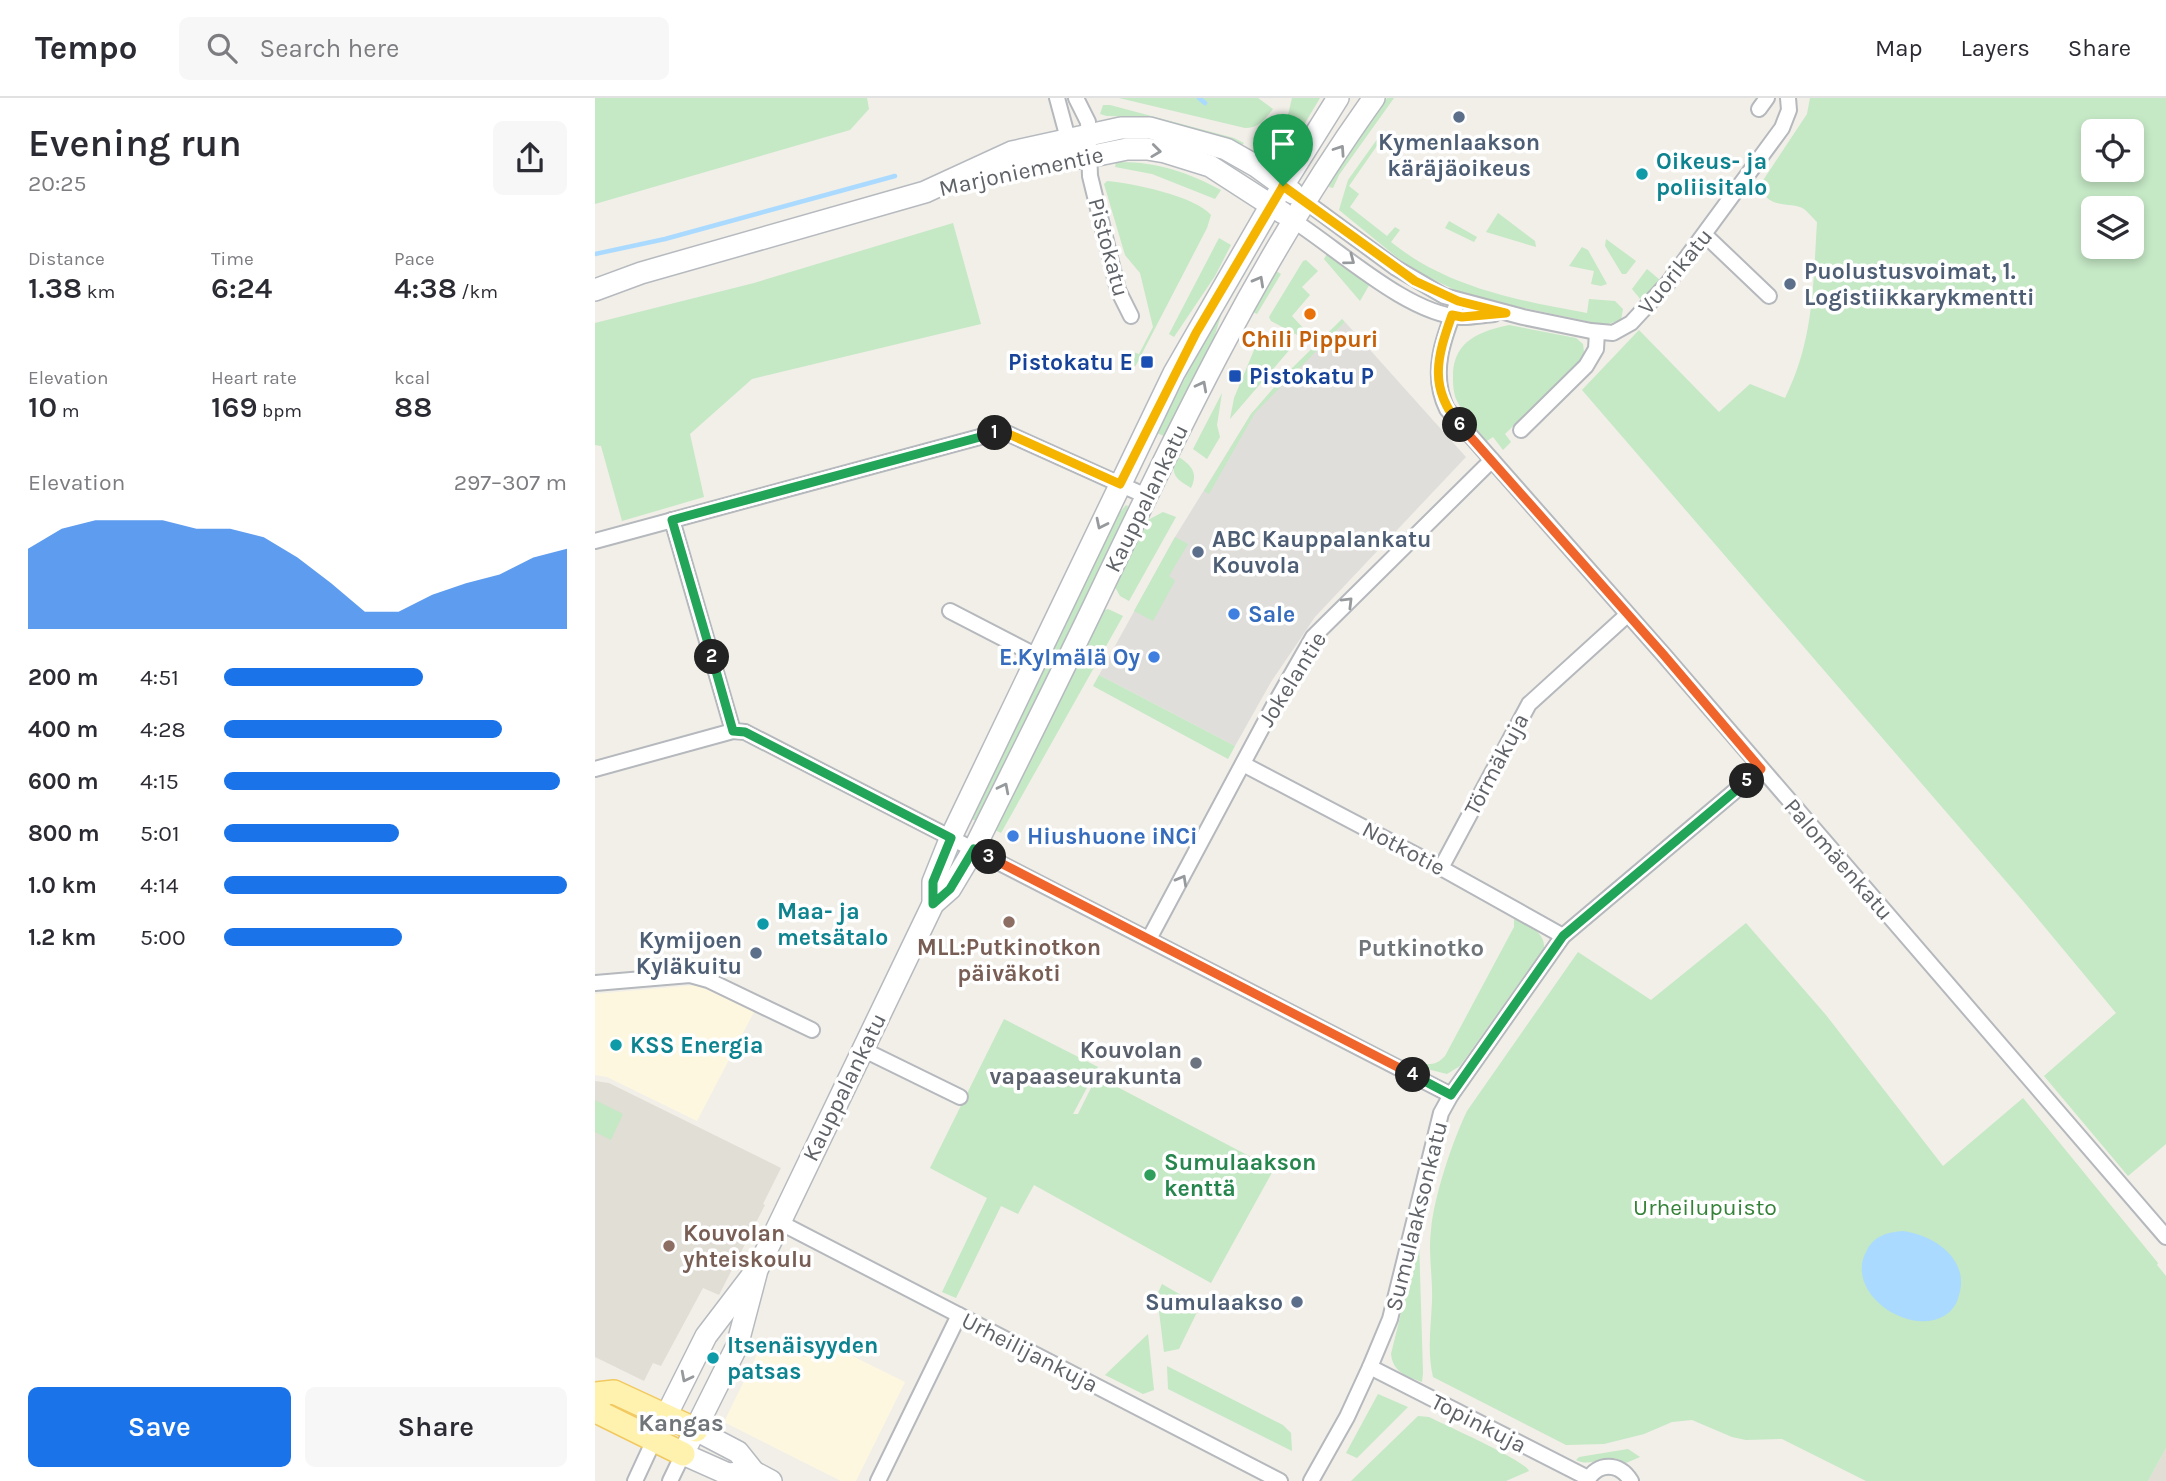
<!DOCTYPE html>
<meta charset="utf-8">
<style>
:root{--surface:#fff;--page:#f7f7f7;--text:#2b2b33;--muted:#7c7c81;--line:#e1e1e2;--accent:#1a73e8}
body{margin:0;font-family:Karla,sans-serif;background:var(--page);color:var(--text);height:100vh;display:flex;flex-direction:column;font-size:26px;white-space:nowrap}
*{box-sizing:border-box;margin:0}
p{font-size:23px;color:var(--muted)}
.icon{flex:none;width:38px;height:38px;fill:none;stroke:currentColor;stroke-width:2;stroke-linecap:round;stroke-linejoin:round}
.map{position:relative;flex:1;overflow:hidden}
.panel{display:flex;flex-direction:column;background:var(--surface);width:595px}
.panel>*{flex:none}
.fabs{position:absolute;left:1486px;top:21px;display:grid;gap:14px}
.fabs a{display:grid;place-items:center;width:63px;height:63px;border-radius:10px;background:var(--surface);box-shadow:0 4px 10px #0003;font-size:35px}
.pin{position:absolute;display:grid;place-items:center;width:60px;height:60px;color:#fff;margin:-72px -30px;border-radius:50% 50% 50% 0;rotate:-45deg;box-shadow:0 0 7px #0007}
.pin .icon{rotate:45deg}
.km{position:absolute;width:35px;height:35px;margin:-18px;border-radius:50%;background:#222;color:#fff;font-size:19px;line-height:35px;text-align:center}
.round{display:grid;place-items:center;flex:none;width:74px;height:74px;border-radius:10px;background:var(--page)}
.headline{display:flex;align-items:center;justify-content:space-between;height:119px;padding:0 28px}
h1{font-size:38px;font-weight:600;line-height:52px}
.metrics{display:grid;grid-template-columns:repeat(3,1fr);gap:10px;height:119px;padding:7px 28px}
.metrics div{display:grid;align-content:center}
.metrics b{font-size:30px;font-weight:600}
.metrics small{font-size:19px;font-weight:400}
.metrics p{font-size:19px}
.chart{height:196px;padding:14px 28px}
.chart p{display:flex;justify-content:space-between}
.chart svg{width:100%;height:126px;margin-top:7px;fill:var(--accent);opacity:.7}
.cta{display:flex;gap:14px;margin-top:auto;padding:14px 28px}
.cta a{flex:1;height:80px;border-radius:10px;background:var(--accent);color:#fff;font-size:28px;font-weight:600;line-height:80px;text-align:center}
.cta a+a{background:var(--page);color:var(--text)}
ul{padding:0 28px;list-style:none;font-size:23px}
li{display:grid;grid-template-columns:112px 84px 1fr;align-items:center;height:52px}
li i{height:18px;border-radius:9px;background:var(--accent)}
header{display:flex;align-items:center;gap:42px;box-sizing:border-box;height:98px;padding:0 35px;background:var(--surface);border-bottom:2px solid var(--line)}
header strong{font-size:33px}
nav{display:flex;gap:38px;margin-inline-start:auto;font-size:24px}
.search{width:490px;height:63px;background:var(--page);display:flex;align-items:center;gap:18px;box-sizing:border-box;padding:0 24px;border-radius:10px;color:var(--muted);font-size:26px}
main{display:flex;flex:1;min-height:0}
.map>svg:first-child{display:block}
.commercial{fill:#fef7e0}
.industrial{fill:#e0deda}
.education{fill:#e1ded6}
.green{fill:#c5e8c5;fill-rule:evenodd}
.water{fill:#aadaff}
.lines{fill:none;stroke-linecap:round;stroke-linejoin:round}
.stream{stroke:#aadaff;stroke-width:4.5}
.street-casing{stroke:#b5b8bc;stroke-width:18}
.secondary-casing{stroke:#b6babf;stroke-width:24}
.primary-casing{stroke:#f2c960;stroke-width:26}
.street{stroke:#fff;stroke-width:14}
.secondary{stroke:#fff;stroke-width:21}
.primary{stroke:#fff2af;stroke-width:23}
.oneway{stroke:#979a9d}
.split-1-casing{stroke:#fff;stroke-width:14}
.split-2-casing{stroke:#fff;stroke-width:14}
.split-3-casing{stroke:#fff;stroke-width:14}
.split-4-casing{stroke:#fff;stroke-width:14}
.split-5-casing{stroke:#fff;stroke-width:14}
.split-6-casing{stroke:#fff;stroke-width:14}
.split-7-casing{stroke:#fff;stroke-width:14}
.split-1{stroke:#f5b400;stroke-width:9}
.split-2{stroke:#22a559;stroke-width:9}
.split-3{stroke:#22a559;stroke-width:9}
.split-4{stroke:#f0652b;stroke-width:9}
.split-5{stroke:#22a559;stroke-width:9}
.split-6{stroke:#f0652b;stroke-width:9}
.split-7{stroke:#f5b400;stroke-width:9}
.service-dot{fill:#5c6f8a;stroke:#fff;stroke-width:2.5}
.culture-dot{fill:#0f9aa8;stroke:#fff;stroke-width:2.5}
.food-dot{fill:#e8710a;stroke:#fff;stroke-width:2.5}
.transit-dot{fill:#1a4fb4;stroke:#fff;stroke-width:2.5}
.shop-dot{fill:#3f7fe0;stroke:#fff;stroke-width:2.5}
.education-dot{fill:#8d6e63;stroke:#fff;stroke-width:2.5}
.worship-dot{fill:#6b7280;stroke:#fff;stroke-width:2.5}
.leisure-dot{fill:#2e9e5b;stroke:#fff;stroke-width:2.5}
.labels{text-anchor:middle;stroke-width:7;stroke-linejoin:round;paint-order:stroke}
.service-label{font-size:23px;font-weight:bold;fill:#4e5e75;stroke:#fff;text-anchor:start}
.culture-label{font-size:23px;font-weight:bold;fill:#0d838f;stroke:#fff;text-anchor:start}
.street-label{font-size:23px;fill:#5f6368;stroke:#fff}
.food-label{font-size:23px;font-weight:bold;fill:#c56008;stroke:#fff}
.transit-label{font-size:23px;font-weight:bold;fill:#164399;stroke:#fff;text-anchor:end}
.shop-label{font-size:23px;font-weight:bold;fill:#366cbe;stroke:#fff;text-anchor:start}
.education-label{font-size:23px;font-weight:bold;fill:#785e54;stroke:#fff}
.worship-label{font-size:23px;font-weight:bold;fill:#5b616d;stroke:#fff;text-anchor:end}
.leisure-label{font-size:23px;font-weight:bold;fill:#27864d;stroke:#fff;text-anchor:start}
.park-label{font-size:23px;fill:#348238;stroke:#fff}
.neighbourhood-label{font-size:24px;font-weight:bold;fill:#70757a;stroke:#fff}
</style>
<header>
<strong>Tempo</strong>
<div class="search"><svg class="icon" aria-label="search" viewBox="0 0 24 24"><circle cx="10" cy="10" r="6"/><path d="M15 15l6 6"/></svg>Search here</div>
<nav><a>Map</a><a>Layers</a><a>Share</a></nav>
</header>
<main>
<section class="panel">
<div class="headline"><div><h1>Evening run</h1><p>20:25</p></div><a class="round"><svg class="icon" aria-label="share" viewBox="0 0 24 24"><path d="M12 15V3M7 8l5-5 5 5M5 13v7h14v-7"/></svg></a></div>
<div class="metrics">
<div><p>Distance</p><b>1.38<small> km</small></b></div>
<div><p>Time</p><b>6:24</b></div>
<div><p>Pace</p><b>4:38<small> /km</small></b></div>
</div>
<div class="metrics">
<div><p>Elevation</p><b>10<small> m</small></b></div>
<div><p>Heart rate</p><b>169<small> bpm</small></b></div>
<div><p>kcal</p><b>88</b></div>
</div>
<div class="chart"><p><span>Elevation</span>297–307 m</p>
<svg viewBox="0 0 160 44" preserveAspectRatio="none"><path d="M0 44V16L10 9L20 6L30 6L40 6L50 9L60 9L70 12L80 19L90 28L100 38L110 38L120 32L130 28L140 25L150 19L160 16V44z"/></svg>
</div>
<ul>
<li><b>200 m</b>4:51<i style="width:58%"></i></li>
<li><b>400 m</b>4:28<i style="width:81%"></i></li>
<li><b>600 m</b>4:15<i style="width:98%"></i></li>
<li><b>800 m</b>5:01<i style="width:51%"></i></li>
<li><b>1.0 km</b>4:14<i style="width:100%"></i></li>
<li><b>1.2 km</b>5:00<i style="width:52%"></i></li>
</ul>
<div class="cta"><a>Save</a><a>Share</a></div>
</section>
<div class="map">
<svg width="1571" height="1383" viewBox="0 0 1571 1383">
<rect width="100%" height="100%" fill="#f1efe8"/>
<g class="commercial">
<polygon points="102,887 159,914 102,1023 12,979 0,977 0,896"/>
<polygon points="170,1240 209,1259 243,1251 310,1284 261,1383 246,1383 129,1324"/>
</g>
<polygon class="industrial" points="750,224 871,359 720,519 676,584 640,648 504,577 580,439 656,316"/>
<g class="education">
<polygon points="0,983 14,985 186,1070 168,1106 170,1107 124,1197 108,1190 66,1268 58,1265 49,1283 0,1259"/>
<polygon points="1571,1350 1571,1383 1553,1383"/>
</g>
<g class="green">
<polygon points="0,0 272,0 274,11 255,32 0,106"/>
<path d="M524 0H663L678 11C669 22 664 30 650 30Z"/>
<polygon points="697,0 725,0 698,45 688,38"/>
<polygon points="792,0 799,0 744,77 738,90 734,89 738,75"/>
<path d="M1215 0H1571V1046L1533 1078 1449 978 1521 915 1428 803 987 292 1044 232 1124 314 1155 286 1190 300C1219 242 1218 187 1222 124 1218 120 1213 114 1209 111 1196 103 1172 113 1165 87L1212 16ZM1536 33V72H1498V33ZM1536 110V149H1498V110Z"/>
<polygon points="508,7 515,7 639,40 649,45 647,47 544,19 512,18 505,16"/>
<path d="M783 40 786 42 754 88 764 96 755 109 792 138 800 129 805 132 796 144C853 190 922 202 992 215L994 201 1020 203 1028 211 1026 222 1010 227 872 198 815 170 744 112 753 82Z"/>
<path d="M521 64C559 63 593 74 626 92L620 101 557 76 520 69Z"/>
<path d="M512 83C537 85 600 98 616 117L612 130 540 269 535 253 544 256 558 229 545 175 530 157 509 86Z"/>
<polygon points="903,115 940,143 941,149 891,134"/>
<polygon points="854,123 882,139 879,144 850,130"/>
<polygon points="358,125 386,226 157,281 95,336 109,399 27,423 6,348 0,347 0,225 159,185"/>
<polygon points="624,140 636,147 620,178 579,239 574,236"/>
<polygon points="1011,141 1041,163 1031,176 1027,176 1010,148"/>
<polygon points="987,149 993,152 1012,186 1006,188 996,186 999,173 974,168"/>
<polygon points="732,156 776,184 765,203 729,161"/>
<polygon points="711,162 723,173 707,189 715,197 697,218 711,233 704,238 676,223 674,219 708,163"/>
<polygon points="1052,171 1065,182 1046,202 1037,191"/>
<polygon points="681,173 686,176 662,216 658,214"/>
<polygon points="628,206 629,208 617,246 571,339 562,335"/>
<polygon points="747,221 750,224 660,315 614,396 609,393 656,316 688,279"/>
<path d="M914 227 981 240 988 246 989 254 985 262 910 336 916 344 908 352 898 339 892 343C882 331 869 318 862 303 858 295 858 285 858 276 859 243 885 233 914 227Z"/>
<polygon points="667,233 697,249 635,321 639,300"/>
<polygon points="627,295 622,327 625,339 612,361 598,351"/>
<path d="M582 358C595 366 604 374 596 390 581 381 574 376 582 358Z"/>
<polygon points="531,407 533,408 530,421 382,723 376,721 522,418"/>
<polygon points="568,414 581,419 534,503 525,498 520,489 551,423"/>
<polygon points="580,439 593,446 574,478 580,483 558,523 539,513"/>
<polygon points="513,511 528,518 406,735 400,732 507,513"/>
<polygon points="504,577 640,648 633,661 498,588"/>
<path d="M919 821C933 828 950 833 949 850L865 968 852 976 836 972 823 965C835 967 842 967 850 958L919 829Z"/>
<path d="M1151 825 1231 917 1348 1068 1428 1000 1563 1165 1562 1167 1571 1178V1350L1553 1383H1271L1187 1341 1151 1342 1137 1339 1097 1322 1077 1324 1049 1336 1009 1346 971 1347 838 1279C832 1254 836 1229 837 1203 838 1180 833 1156 836 1132 839 1099 857 1044 872 1013L983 854 1056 902Z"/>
<polygon points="409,921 503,969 478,1016 483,1016 498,986 509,982 679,1071 616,1185 439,1087 423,1116 406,1108 361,1200 347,1194 392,1100 335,1070"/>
<polygon points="0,1002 28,1016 16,1042 0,1034"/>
<path d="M824 1142 828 1275 827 1284C811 1278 798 1274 796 1256Z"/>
<polygon points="567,1186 605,1208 584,1251 569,1254 562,1197"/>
<polygon points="553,1236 559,1292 548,1296 510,1277"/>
<polygon points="572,1268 688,1327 696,1335 697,1353 573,1291"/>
<polygon points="783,1296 813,1309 762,1360 751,1355"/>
<path d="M823 1318 834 1319C850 1327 931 1363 934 1373L911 1383H756Z"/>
<path d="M1033 1351 1045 1359 1031 1365C1012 1352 999 1371 981 1362L984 1359Z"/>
</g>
<path class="water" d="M1308 1133C1339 1137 1375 1161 1364 1197 1362 1206 1357 1213 1349 1218 1312 1239 1248 1193 1272 1152 1279 1138 1293 1134 1308 1133Z"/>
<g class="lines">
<g class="stream">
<polyline points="604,0 610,5"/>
<polyline points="0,156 70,141 300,78"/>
</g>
<defs>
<g id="street">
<polyline points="462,0 475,48"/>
<polyline points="481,0 493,24 495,78 523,192 536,218"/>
<polyline points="1164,11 1172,0"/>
<polyline points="711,104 801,170 849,198 928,219 996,233 1018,235 1036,225 1073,185 1187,30 1194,12 1193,0"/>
<path d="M699 123C743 151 814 217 866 219 877 219 888 217 899 216"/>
<polyline points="1110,137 1174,198"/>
<path d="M863 203C849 238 834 275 852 311L1068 556 1571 1139"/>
<polyline points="926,332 991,268 1001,251 1002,234"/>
<polyline points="77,422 138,633"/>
<polyline points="0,443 407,333 551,398"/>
<polyline points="355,513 442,558"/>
<polyline points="648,666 846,770 968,838"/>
<polyline points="0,671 138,633 150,634 856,997"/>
<polyline points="846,770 934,606 1032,517"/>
<polyline points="554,841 678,609 718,539 897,362"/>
<polyline points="0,885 95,877 113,882 217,932"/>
<polyline points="267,951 365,999"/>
<polyline points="184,1124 685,1383"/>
<polyline points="775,1269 993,1380"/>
<polyline points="40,1383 59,1342"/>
<polyline points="75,1383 88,1356"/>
<polyline points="283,1383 364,1217"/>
<polyline points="716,1383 752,1319 775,1269 795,1221 846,1015 856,997 968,838 1166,671"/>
<path d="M992 1383C1003 1364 1024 1364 1036 1383"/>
</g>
<g id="secondary">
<polyline points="386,80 449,63 493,59 532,51 552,51 570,54 615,68 688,115"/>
<polyline points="0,192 46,175 330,94 417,54 526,30 555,30 631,51 661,68 698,95"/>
<polyline points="338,806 338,784 356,739 579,275 676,107 743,0"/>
<polyline points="101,1332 143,1354 159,1374 176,1383"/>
<polyline points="59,1342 111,1238 156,1179"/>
<path d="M159 1374 133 1376 88 1356 142 1248 162 1172 338 806 355 791 379 751C421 666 464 581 505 495 586 325 669 153 779 0"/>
</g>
<g id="primary">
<polyline points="0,1296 19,1294 101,1332"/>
<polyline points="0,1304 7,1316 88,1356"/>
</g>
</defs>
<use href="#street" class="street-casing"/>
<use href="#secondary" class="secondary-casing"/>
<use href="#primary" class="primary-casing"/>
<use href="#street" class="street"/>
<use href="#secondary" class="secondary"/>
<use href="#primary" class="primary"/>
</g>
<defs><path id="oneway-chevron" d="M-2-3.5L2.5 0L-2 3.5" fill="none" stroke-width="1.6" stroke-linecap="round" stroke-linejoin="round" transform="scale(1.75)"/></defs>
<g class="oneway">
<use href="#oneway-chevron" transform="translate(745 52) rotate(-56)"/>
<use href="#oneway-chevron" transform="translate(561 53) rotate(7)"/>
<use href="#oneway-chevron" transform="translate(755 162) rotate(37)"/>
<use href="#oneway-chevron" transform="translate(664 183) rotate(-61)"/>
<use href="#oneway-chevron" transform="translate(607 288) rotate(-62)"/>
<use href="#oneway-chevron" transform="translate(506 426) rotate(116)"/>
<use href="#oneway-chevron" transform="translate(753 504) rotate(-45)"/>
<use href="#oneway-chevron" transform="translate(409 690) rotate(-63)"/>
<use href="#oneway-chevron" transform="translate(587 782) rotate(-61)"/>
<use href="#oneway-chevron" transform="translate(91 1279) rotate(117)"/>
</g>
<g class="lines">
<defs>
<polyline id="split-1" points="400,335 407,333 525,386 601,235 688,88"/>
<polyline id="split-2" points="117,559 77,422 400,335"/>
<polyline id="split-3" points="117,559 138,633 150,634 356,740 338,784 338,806 355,791 379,751 394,759"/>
<polyline id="split-4" points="394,759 818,977"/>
<polyline id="split-5" points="818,977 856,997 968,838 1152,683"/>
<polyline id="split-6" points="865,327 1068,556 1166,671 1152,683"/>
<path id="split-7" d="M688 88 820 183 863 203 911 215 867 219 857 217C842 259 833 290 865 327"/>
</defs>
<use href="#split-1" class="split-1-casing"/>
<use href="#split-2" class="split-2-casing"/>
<use href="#split-3" class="split-3-casing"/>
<use href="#split-4" class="split-4-casing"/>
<use href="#split-5" class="split-5-casing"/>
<use href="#split-6" class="split-6-casing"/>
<use href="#split-7" class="split-7-casing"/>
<use href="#split-1" class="split-1"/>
<use href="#split-2" class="split-2"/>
<use href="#split-3" class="split-3"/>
<use href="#split-4" class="split-4"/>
<use href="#split-5" class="split-5"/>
<use href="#split-6" class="split-6"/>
<use href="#split-7" class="split-7"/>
</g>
<g class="service-dot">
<circle cx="864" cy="19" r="7"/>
<circle cx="1195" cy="186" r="7"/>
<circle cx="603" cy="454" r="7"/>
<circle cx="161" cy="855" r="7"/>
<circle cx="702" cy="1204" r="7"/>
</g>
<g class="culture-dot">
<circle cx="1047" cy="76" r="7"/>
<circle cx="168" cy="826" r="7"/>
<circle cx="21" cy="947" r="7"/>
<circle cx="118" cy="1260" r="7"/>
</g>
<circle class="food-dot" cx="715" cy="216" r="7"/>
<g class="transit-dot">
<rect x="545" y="257" width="14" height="14" rx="3.5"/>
<rect x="633" y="271" width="14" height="14" rx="3.5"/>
</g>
<g class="shop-dot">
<circle cx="639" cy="516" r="7"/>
<circle cx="559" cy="559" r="7"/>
<circle cx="418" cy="738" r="7"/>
</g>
<g class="education-dot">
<circle cx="414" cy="824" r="7"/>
<circle cx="74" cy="1148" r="7"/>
</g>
<circle class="worship-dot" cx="601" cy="965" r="7"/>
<circle class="leisure-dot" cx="555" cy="1077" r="7"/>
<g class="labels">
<g class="service-label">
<text x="864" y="52" text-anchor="middle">Kymenlaakson<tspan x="864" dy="26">käräjäoikeus</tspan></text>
<text x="1209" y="181">Puolustusvoimat, 1.<tspan x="1209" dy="26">Logistiikkarykmentti</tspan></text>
<text x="617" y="449">ABC Kauppalankatu<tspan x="617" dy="26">Kouvola</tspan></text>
<text x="147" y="850" text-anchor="end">Kymijoen<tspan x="147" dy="26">Kyläkuitu</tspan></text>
<text x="688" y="1212" text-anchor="end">Sumulaakso</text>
</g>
<g class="culture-label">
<text x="1061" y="71">Oikeus- ja<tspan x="1061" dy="26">poliisitalo</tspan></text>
<text x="182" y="821">Maa- ja<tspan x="182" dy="26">metsätalo</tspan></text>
<text x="35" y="955">KSS Energia</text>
<text x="132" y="1255">Itsenäisyyden<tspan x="132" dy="26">patsas</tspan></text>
</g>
<g class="street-label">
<text transform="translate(426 73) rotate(-12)" y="8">Marjoniementie</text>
<text transform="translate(514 149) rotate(75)" y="8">Pistokatu</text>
<text transform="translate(1080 173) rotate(-51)" y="8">Vuorikatu</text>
<text transform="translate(551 400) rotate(-64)" y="8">Kauppalankatu</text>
<text transform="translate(697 581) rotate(-58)" y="8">Jokelantie</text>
<text transform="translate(901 666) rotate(-62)" y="8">Törmäkuja</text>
<text transform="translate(809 750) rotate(28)" y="8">Notkotie</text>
<text transform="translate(1244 761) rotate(49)" y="8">Palomäenkatu</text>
<text transform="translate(249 989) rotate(-64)" y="8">Kauppalankatu</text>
<text transform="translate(821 1118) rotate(-76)" y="8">Sumulaaksonkatu</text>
<text transform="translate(435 1254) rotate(27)" y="8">Urheilijankuja</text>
<text transform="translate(884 1325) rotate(27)" y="8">Topinkuja</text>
</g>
<g class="food-label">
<text x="715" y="249">Chili Pippuri</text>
</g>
<g class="transit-label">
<text x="538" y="272">Pistokatu E</text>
<text x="654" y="286" text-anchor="start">Pistokatu P</text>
</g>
<g class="shop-label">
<text x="653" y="524">Sale</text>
<text x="545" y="567" text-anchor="end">E.Kylmälä Oy</text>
<text x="432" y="746">Hiushuone iNCi</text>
</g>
<g class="education-label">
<text x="414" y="857">MLL:Putkinotkon<tspan x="414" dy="26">päiväkoti</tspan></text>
<text x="88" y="1143" text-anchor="start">Kouvolan<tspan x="88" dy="26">yhteiskoulu</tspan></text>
</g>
<g class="worship-label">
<text x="587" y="960">Kouvolan<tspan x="587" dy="26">vapaaseurakunta</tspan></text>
</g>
<g class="leisure-label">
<text x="569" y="1072">Sumulaakson<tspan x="569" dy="26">kenttä</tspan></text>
</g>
<g class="park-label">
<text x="1110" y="1117">Urheilupuisto</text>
</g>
<g class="neighbourhood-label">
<text x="826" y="858">Putkinotko</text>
<text x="86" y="1333">Kangas</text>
</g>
</g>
</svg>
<div class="fabs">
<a><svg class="icon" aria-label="locate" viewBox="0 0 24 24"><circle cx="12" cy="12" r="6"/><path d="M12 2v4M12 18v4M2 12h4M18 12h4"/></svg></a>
<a><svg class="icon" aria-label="layers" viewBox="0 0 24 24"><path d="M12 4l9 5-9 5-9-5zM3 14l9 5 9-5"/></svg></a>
</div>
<div class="pin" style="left:688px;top:88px;background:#1e9e55"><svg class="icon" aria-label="arrive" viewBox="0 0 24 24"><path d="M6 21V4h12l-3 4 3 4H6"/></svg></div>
<b class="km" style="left:400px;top:335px">1</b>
<b class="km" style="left:117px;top:559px">2</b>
<b class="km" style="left:394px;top:759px">3</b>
<b class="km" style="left:818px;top:977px">4</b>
<b class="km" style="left:1152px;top:683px">5</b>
<b class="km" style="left:865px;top:327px">6</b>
</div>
</main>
